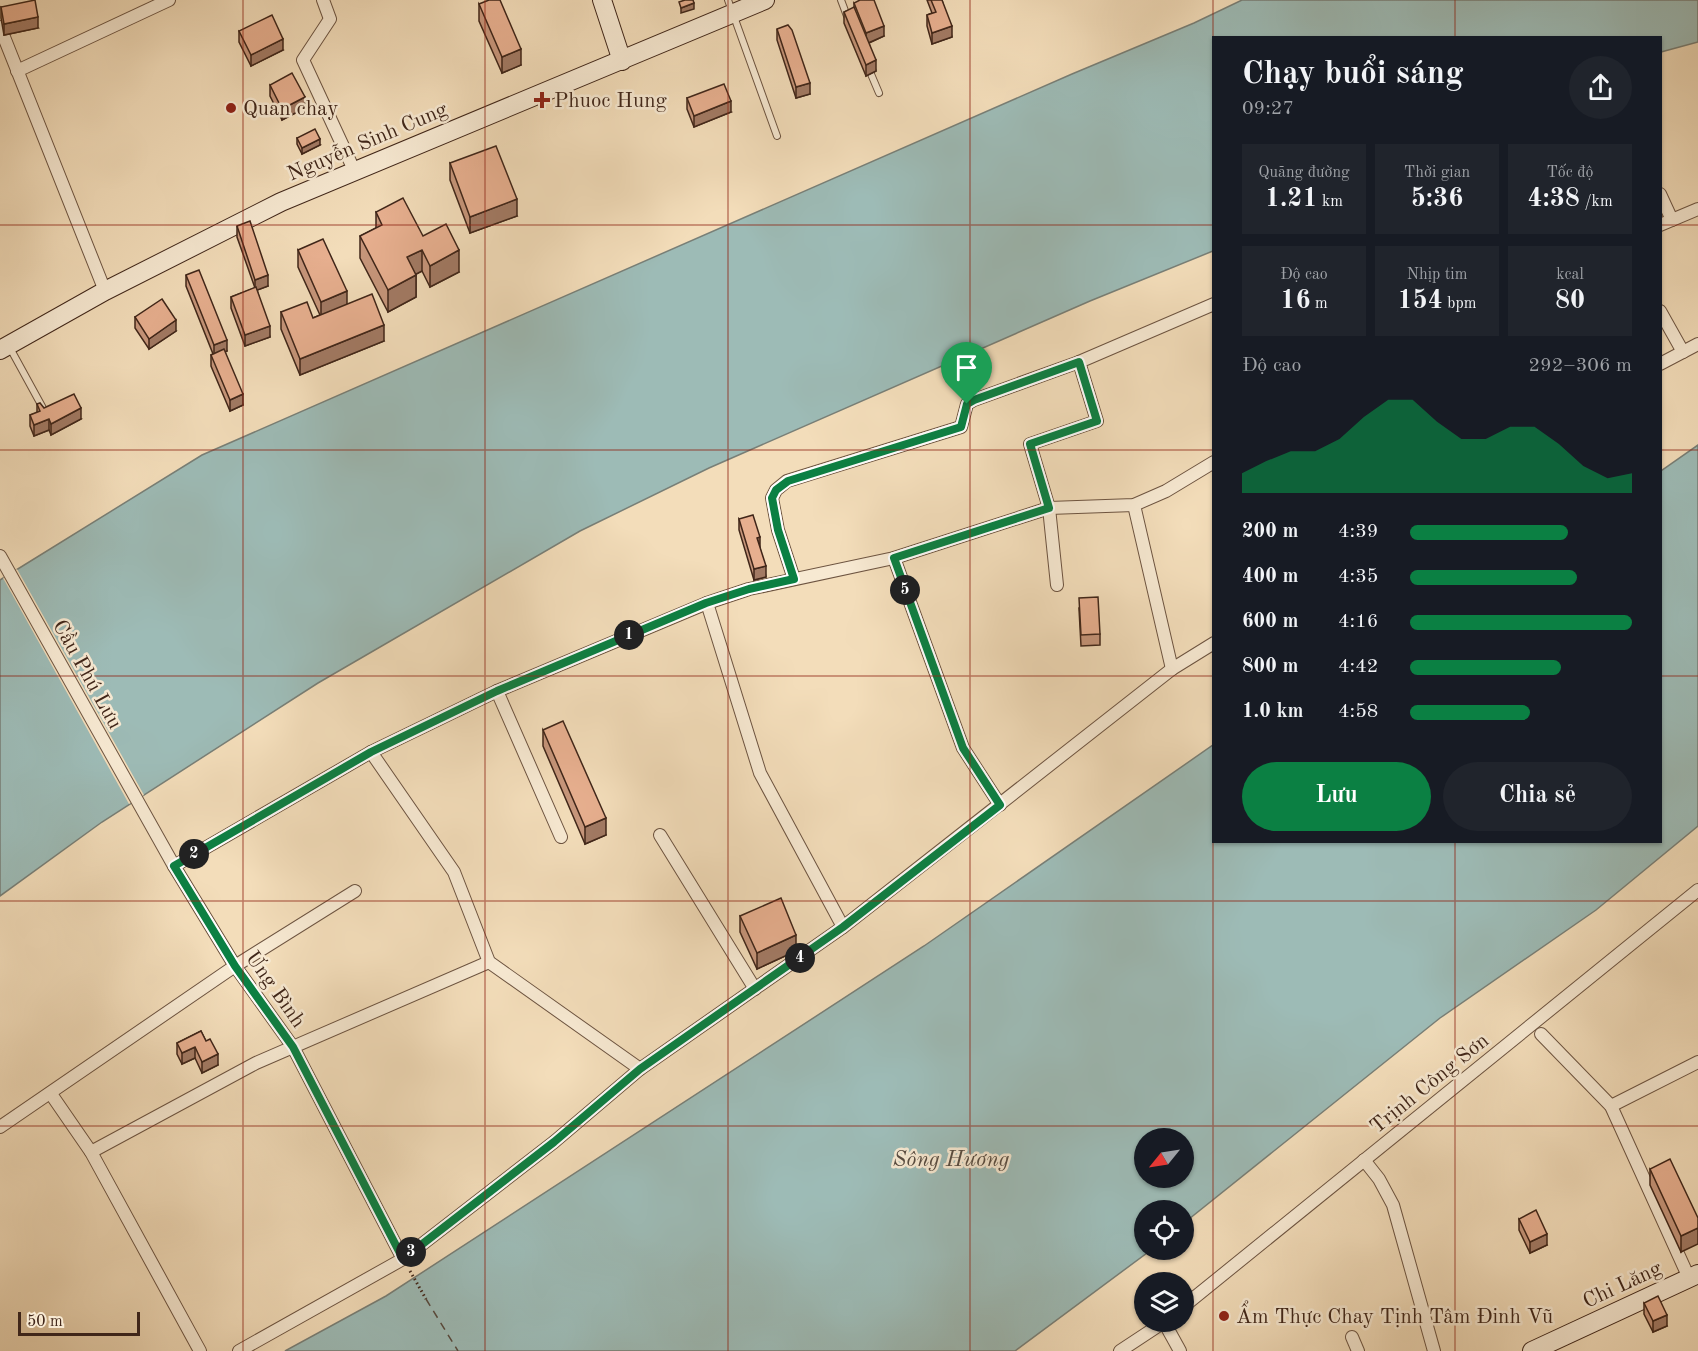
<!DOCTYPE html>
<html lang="vi">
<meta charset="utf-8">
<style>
:root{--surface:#171b24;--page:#20242c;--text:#f1f3f6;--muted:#9ea1a6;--accent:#0b8043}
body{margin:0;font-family:"Old Standard TT",serif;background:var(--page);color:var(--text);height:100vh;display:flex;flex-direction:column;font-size:22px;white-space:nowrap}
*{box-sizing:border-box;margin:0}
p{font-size:20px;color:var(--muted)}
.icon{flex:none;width:33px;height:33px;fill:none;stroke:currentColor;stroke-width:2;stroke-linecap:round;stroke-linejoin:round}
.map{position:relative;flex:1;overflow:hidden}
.side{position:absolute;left:1212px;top:36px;width:450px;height:807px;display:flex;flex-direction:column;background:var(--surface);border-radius:0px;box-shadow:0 2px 4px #0004}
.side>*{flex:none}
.needle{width:39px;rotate:240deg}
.controls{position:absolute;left:1134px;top:1128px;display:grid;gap:12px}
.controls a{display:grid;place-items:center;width:60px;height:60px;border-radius:50%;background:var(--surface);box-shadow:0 2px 4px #0004;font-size:30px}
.scale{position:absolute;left:18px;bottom:15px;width:122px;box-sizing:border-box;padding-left:6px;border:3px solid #402619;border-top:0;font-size:16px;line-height:21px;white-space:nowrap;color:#402619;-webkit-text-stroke:4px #f7e9d2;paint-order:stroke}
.pin{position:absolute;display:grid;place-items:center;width:51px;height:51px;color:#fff;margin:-62px -26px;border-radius:50% 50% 50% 0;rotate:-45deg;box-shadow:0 0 6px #0007}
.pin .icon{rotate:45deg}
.km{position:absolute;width:30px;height:30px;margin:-15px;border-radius:50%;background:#222;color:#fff;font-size:16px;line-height:30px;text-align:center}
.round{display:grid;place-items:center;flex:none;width:63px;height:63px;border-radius:32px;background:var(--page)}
.headline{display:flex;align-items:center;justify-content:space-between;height:102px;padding:0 30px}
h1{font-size:33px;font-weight:600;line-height:45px}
.stats{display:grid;grid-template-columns:repeat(3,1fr);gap:9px;height:102px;padding:6px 30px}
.stats div{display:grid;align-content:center;border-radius:0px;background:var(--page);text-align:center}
.stats b{font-size:26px;font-weight:600}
.stats small{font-size:16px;font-weight:400}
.stats p{font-size:16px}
.chart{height:168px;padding:12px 30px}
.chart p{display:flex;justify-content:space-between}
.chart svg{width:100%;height:108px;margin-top:6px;fill:var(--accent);opacity:.7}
.action{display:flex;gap:12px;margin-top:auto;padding:12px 30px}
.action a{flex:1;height:69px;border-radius:36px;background:var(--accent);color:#fff;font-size:24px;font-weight:600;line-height:69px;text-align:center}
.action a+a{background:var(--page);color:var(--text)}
ul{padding:0 30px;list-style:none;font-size:20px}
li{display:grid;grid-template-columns:96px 72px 1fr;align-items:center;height:45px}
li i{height:15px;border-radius:8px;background:var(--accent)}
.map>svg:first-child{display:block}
.water{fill:#9dbbb6;stroke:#787f77;stroke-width:1.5;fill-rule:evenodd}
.pier{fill:#f3ddba}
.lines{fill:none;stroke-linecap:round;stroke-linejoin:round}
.ferry{stroke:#574b40;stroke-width:1.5;stroke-dasharray:8 6;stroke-linecap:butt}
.lane-casing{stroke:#6d5441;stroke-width:8}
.street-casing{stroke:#6d5441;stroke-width:14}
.secondary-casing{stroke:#402619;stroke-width:20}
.path{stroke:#402619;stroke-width:3;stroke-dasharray:1.5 3;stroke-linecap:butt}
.lane{stroke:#f7e9d2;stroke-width:6}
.street{stroke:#f7e9d2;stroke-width:12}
.secondary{stroke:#f7e9d2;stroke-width:18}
.wall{fill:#c7967b;stroke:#402619;stroke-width:1.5}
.shaded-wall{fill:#a27a64;stroke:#402619;stroke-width:1.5}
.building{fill:#e7af8f;stroke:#402619;stroke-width:1.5}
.route-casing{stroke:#fff;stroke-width:12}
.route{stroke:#0b8043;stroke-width:8}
.grid{fill:none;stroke:#8f2418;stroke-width:1.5;stroke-opacity:0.55}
.poi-dot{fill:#8f2418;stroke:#f7e9d2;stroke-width:2}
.labels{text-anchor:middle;stroke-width:5;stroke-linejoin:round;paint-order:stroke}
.poi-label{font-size:21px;fill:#402619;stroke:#f7e9d2;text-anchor:start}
.street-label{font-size:21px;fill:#402619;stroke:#f7e9d2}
.water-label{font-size:22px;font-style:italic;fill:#574b40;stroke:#f7e9d2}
</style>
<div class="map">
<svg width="1698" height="1351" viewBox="0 0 1698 1351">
<rect width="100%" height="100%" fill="#f3ddba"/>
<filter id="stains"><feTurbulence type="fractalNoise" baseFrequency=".00333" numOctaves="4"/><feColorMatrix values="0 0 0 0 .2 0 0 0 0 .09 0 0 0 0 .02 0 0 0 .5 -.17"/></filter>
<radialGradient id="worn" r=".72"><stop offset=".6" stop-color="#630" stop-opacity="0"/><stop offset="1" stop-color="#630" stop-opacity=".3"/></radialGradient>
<g class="water">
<polygon points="1242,0 1698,0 1698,42 1661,52 1660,38 1214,38 1213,251 1090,301 709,468 580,531 318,683 102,822 0,896 0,580 202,455 1072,74 1194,23"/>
<path d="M1698 445V826L1596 910 1440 1018 1184 1223V1210H1144V1250H1151L1015 1351H285L386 1296 924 946 1213 745 1214 842H1660L1661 471ZM1144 1138H1184V1178H1144Z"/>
</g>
<polygon class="pier" points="17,569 144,795 129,804 3,578"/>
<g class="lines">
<polyline class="ferry" points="426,1299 458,1351"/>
<defs>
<g id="lane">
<polyline points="728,0 777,136"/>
<polyline points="841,0 847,16"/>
<polyline points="868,67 879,93"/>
<polyline points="10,348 44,410"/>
</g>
<g id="street">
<polyline points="323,0 330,19 303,60 354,170"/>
<polyline points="0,27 105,291"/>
<polyline points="17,71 169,0"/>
<polyline points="1660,194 1672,220"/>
<polyline points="1660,225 1698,209"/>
<polyline points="1660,311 1683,352"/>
<polyline points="1660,364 1698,344"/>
<polyline points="1134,505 1172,669"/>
<polyline points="0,556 174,866 235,966 293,1047 403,1259"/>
<polyline points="894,558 963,748 1000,805"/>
<polyline points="794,579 778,530 772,498 776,490 787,481 961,427 967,404 974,400 1079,362 1214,304"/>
<polyline points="1057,585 1049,508 1030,444 1097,421 1079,362"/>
<polyline points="707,603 760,773 843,927"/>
<polyline points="497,691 561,837"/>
<polyline points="371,752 454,872 489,962 640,1069"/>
<polyline points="660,835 755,989"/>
<polyline points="174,866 371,752 497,691 707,603 749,589 894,558 1049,508 1134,505 1166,491 1214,462"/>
<polyline points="1541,1034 1611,1106 1689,1278"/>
<polyline points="51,1094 91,1152 200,1351"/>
<polyline points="1611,1106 1698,1062"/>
<polyline points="0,1127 235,966 355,891"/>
<polyline points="91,1152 256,1063 489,962"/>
<polyline points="1364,1160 1379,1179 1393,1205 1434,1351"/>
<polyline points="1184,1306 1698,890"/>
<polyline points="1164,1322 1180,1351"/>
<polyline points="1352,1337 1358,1351"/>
<polyline points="239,1351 403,1259 554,1142 640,1069 843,927 1172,669 1214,643"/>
<polyline points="1120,1351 1164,1322"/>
</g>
<g id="secondary">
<polyline points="602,0 622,61"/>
<polyline points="0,350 105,291 281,202 765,0"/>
<polyline points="1532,1351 1698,1274"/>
</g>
</defs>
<use href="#lane" class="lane-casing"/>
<use href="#street" class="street-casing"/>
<use href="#secondary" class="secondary-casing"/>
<polyline class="path" points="410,1271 426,1299"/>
<use href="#lane" class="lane"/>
<use href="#street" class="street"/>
<use href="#secondary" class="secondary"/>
</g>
<g class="wall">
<polygon points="927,0 942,0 952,37 932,44 927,26 927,15 932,13"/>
<polygon points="854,3 884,36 869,43 876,71 866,76 844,23 844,12 854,8"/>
<polygon points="479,4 521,65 502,73 479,21"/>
<polygon points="1,7 38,28 4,35 1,18"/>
<polygon points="777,29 810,94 796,98 777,40"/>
<polygon points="239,31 283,50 251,66 239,42"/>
<polygon points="270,85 305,108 282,120 270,96"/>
<polygon points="687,98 731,112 694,127 687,109"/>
<polygon points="297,138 320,145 302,154 297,144"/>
<polygon points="450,163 517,216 470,233 450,180"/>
<polygon points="376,212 423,236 459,272 430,287 422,271 416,274 416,297 388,312 360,258 360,236 376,228"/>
<polygon points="237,226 268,286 257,290 270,337 245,346 231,308 231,297 255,288 237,237"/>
<polygon points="298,250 347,304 384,341 300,375 281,329 281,312 313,318 320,315 298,267"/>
<polygon points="186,275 227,351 225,352 243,405 230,411 211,366 211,355 213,354 186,286"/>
<polygon points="135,317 176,331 149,349 135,328"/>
<polygon points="37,404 44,408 81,419 51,435 49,430 34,436 30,426 30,415 37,413"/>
<polygon points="739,519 760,548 766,577 754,580 739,530"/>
<polygon points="1079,609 1100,634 1100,645 1081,646"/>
<polygon points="543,730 606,835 585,844 543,746"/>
<polygon points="740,916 796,951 757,969 740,932"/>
<polygon points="201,1031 218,1065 202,1073 195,1058 182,1064 177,1054 177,1043"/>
<polygon points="1650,1169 1698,1218 1681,1252 1650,1185"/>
<polygon points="1519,1219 1547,1245 1530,1253 1519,1230"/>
<polygon points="1644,1303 1667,1326 1653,1332 1644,1314"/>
</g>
<g class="shaded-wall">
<polygon points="694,3 694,9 681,13 681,8"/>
<polygon points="38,17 38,28 4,35 4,24"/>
<polygon points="884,26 884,36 866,44 866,33"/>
<polygon points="952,26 952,37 932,44 932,33"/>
<polygon points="283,39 283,50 251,66 251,55"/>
<polygon points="521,49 521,65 502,73 502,57"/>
<polygon points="876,60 876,71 866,76 866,65"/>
<polygon points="810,83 810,94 796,98 796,87"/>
<polygon points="305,97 305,108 282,120 282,109"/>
<polygon points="731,101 731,112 694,127 694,116"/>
<polygon points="320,139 320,145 302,154 302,148"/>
<polygon points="517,199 517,216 470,233 470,217"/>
<polygon points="422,250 422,271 407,279 407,257"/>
<polygon points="459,250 459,272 430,287 430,266"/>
<polygon points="268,275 268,286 255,291 255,280"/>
<polygon points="416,275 416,297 388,312 388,290"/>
<polygon points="347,291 347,307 321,319 321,302"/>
<polygon points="176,320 176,331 149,349 149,339"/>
<polygon points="384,325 384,341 300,375 300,359"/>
<polygon points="270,326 270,337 245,346 245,335"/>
<polygon points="227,340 227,351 214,356 214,345"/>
<polygon points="243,394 243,405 230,411 230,400"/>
<polygon points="81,408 81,419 51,435 51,424"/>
<polygon points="49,419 49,430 34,436 34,425"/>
<polygon points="760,537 760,548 757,538"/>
<polygon points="766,566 766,577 754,580 754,569"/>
<polygon points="606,818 606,835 585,844 585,827"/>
<polygon points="796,935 796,951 757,969 757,953"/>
<polygon points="195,1047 195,1058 182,1064 182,1053"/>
<polygon points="218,1054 218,1065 202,1073 202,1062"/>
<polygon points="1698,1228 1698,1244 1681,1252 1681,1236"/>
<polygon points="1547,1234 1547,1245 1530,1253 1530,1242"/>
<polygon points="1667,1315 1667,1326 1653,1332 1653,1321"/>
</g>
<g class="building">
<polygon points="35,0 38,17 4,24 1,7"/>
<polygon points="489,0 500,0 521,49 502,57 479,4"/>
<polygon points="685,0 693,0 694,3 681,8 679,2"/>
<polygon points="860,0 874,0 884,26 866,33 854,3"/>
<polygon points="931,0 942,0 952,26 932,33 927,15 936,12"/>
<polygon points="854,7 876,60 866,65 844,12"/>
<polygon points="272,15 283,39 251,55 239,31"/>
<polygon points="788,25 792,30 810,83 796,87 777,29"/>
<polygon points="292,73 305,97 282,109 270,85"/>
<polygon points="724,84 731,101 694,116 687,98"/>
<polygon points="315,129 320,139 302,148 297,138"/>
<polygon points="496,146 517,199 470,217 450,163"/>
<polygon points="403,198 423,236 446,224 459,250 430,266 422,250 407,257 416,275 388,290 360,236 382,225 376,212"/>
<polygon points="250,221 268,275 255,280 237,226"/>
<polygon points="323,239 347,291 321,302 298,250"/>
<polygon points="199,270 227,340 214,345 186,275"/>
<polygon points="256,287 270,326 245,335 231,297"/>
<polygon points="372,294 384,325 300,359 281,312 307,302 313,318"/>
<polygon points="162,299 176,320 149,339 135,317"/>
<polygon points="224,349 243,394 230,400 211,355"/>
<polygon points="74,394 81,408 51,424 49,419 34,425 30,415 40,411 37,404 40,403 44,408"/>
<polygon points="753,515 760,537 757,538 766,566 754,569 739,519"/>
<polygon points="1098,597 1100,634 1081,635 1079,598"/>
<polygon points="563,721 606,818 585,827 543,730"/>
<polygon points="781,898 796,935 757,953 740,916"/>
<polygon points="201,1031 206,1041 210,1039 218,1054 202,1062 195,1047 182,1053 177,1043"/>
<polygon points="1670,1159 1698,1218 1698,1228 1681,1236 1650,1169"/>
<polygon points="1536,1210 1547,1234 1530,1242 1519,1219"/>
<polygon points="1658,1296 1667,1315 1653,1321 1644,1303"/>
</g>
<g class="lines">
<defs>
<polygon id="route" points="1079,362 1097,421 1030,444 1049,508 894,558 963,748 1000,805 843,927 640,1069 554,1142 403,1259 293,1047 235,966 174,866 371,752 497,691 706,603 749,589 794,579 778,530 772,498 776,490 788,481 961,427 967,404 974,400"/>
</defs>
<use href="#route" class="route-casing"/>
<use href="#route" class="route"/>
</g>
<path class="grid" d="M243 0V1351M485 0V1351M728 0V1351M970 0V1351M1213 0V1351M1455 0V38M0 225H1214M1660 225H1698M0 450H1214M1660 450H1698M0 676H1214M1660 676H1698M1455 842V1351M0 901H1698M0 1126H1698"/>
<g class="poi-dot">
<path d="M539 91h6v6h6v6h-6v6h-6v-6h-6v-6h6z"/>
<circle cx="231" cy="108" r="6"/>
<circle cx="1224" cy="1316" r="6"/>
</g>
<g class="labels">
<g class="poi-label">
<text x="554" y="107">Phuoc Hung</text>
<text x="243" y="115">Quan chay</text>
<text x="1236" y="1323">Ẩm Thực Chay Tịnh Tâm Đinh Vũ</text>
</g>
<g class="street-label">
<text transform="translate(367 141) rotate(-23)" y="7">Nguyễn Sinh Cung</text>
<text transform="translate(88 674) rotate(61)" y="7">Cầu Phú Lưu</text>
<text transform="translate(276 989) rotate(55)" y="7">Ưng Bình</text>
<text transform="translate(1429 1083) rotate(-39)" y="7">Trịnh Công Sơn</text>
<text transform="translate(1622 1284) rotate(-25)" y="7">Chi Lăng</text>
</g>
<g class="water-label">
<text x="951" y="1166">Sông Hương</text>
</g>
</g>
<rect width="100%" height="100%" filter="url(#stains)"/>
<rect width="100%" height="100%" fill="url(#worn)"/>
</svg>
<div class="controls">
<a><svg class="needle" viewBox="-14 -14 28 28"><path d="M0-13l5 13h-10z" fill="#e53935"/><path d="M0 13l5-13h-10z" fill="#9ea1a6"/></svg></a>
<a><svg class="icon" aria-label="locate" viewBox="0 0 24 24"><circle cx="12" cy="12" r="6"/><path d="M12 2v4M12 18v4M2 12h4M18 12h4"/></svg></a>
<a><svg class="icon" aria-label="layers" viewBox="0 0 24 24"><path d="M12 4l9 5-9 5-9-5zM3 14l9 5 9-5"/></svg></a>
</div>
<div class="scale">50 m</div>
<div class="pin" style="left:967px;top:404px;background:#1e9e55"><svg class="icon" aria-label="arrive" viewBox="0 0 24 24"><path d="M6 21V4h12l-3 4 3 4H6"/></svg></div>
<b class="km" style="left:629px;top:635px">1</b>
<b class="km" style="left:194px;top:854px">2</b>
<b class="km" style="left:411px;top:1252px">3</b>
<b class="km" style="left:800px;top:958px">4</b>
<b class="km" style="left:905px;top:590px">5</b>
<section class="side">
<div class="headline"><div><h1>Chạy buổi sáng</h1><p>09:27</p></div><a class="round"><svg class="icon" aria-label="share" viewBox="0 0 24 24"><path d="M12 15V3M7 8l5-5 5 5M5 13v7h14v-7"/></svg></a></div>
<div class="stats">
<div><p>Quãng đường</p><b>1.21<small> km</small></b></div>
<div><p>Thời gian</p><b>5:36</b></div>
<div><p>Tốc độ</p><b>4:38<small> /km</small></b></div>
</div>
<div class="stats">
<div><p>Độ cao</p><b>16<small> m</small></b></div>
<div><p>Nhịp tim</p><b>154<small> bpm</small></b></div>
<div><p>kcal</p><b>80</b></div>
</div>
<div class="chart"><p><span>Độ cao</span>292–306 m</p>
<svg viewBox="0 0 160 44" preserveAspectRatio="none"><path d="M0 44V36L10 31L20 27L30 27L40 22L50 13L60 6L70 6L80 15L90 22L100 22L110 17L120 17L130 24L140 33L150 38L160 36V44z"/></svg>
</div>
<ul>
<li><b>200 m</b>4:39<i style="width:71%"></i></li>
<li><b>400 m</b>4:35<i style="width:75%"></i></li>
<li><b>600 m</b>4:16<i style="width:100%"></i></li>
<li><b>800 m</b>4:42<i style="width:68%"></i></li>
<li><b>1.0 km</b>4:58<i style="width:54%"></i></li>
</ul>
<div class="action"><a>Lưu</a><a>Chia sẻ</a></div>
</section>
</div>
